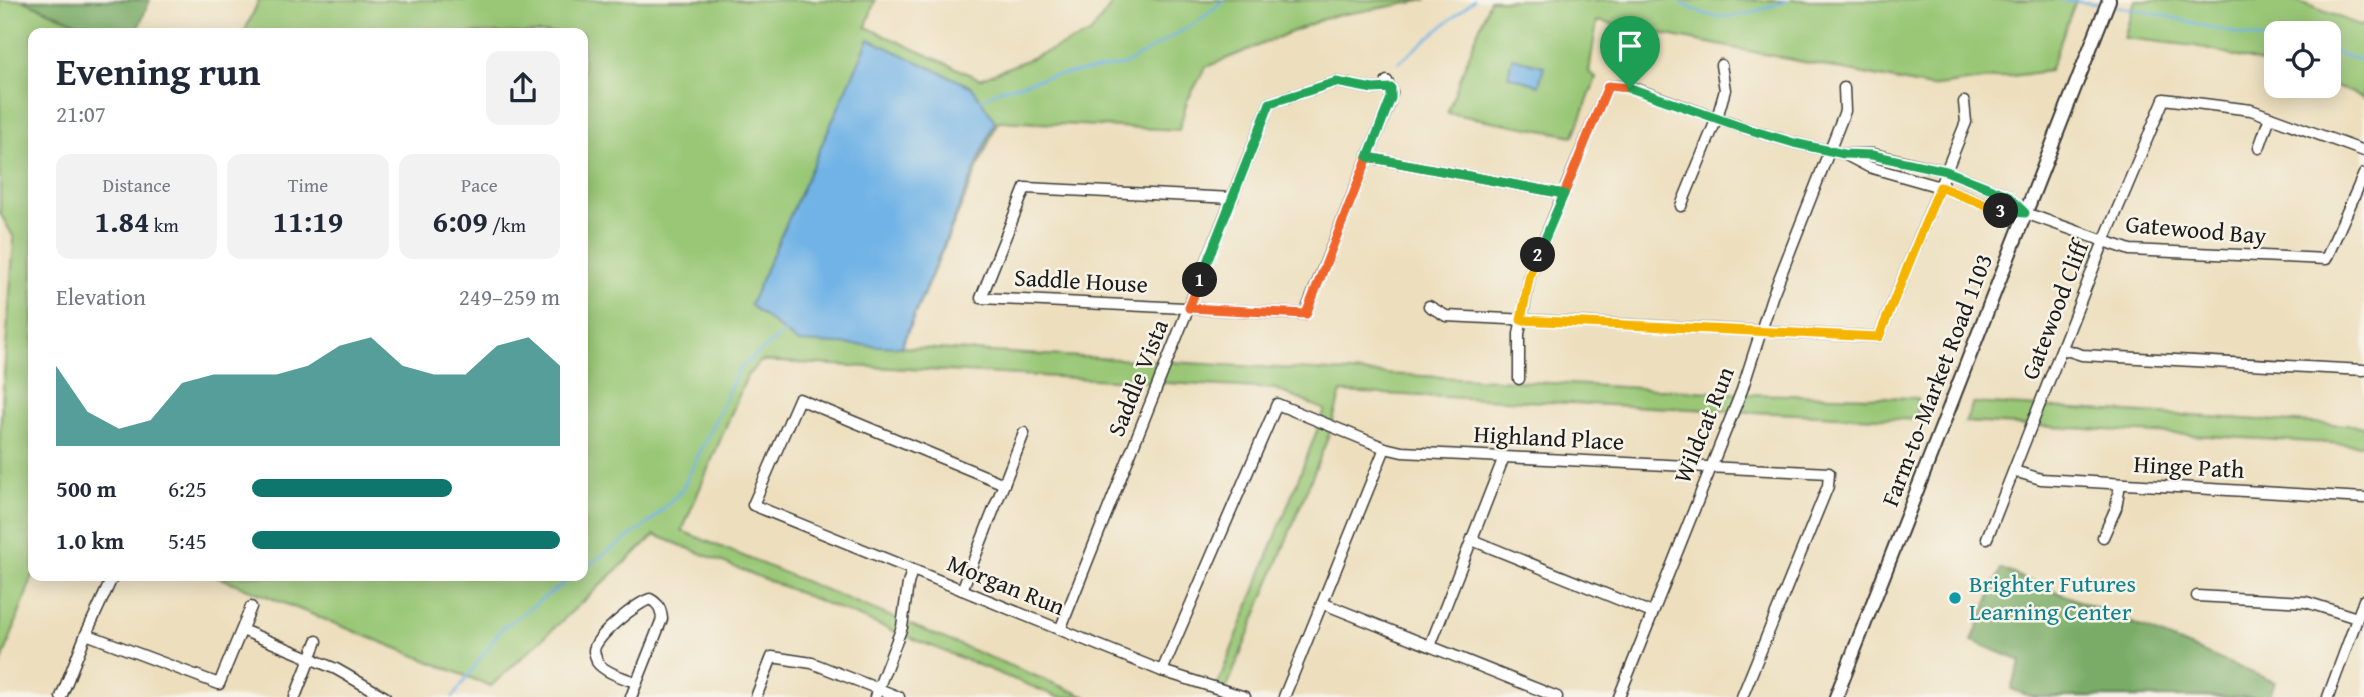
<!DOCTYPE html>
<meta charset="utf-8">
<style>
:root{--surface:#fff;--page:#f2f2f3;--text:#1f2937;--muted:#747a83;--accent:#0f766e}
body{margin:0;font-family:"Gentium Book Plus",serif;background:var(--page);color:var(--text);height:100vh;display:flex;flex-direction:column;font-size:26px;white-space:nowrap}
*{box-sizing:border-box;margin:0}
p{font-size:23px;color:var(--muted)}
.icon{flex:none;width:38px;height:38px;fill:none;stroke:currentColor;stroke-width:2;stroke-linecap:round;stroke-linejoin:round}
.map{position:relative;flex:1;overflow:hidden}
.details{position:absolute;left:28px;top:28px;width:560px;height:553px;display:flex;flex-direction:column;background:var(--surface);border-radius:14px;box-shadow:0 4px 18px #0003}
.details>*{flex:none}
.tools{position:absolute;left:2264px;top:21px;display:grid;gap:14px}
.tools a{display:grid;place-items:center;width:77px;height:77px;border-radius:14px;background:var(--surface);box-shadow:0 4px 18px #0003;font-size:35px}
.pin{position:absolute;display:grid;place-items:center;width:60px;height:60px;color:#fff;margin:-72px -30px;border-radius:50% 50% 50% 0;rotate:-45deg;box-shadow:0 0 7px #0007}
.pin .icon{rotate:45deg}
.km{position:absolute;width:35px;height:35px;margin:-18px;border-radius:50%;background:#222;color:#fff;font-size:19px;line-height:35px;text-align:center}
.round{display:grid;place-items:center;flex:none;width:74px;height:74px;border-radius:14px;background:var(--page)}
.summary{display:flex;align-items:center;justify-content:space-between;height:119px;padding:0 28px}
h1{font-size:38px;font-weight:700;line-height:52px}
.stats{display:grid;grid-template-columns:repeat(3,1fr);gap:10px;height:119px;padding:7px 28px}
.stats div{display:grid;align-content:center;border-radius:14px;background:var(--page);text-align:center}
.stats b{font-size:30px;font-weight:700}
.stats small{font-size:19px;font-weight:400}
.stats p{font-size:19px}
.chart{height:196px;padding:14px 28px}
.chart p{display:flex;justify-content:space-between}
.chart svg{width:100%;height:126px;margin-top:7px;fill:var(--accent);opacity:.7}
ul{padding:0 28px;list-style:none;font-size:23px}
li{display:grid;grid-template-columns:112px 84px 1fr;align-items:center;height:52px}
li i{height:18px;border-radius:9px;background:var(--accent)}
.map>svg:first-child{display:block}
.green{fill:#99c776;stroke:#5a7249;stroke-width:2}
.forest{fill:#7aac67;stroke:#4b6442;stroke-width:2}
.water{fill:#71b3e6;stroke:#466881;stroke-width:2}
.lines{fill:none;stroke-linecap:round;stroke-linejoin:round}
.stream{stroke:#71b3e6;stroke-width:2.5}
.minor-casing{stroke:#3b3934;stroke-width:13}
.major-casing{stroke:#3b3934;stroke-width:16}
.minor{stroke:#fff;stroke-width:10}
.major{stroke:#fff;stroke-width:12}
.split-1-casing{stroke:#fff;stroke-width:14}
.split-2-casing{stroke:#fff;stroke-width:14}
.split-3-casing{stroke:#fff;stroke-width:14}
.split-4-casing{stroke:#fff;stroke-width:14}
.split-1{stroke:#f0652b;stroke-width:9}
.split-2{stroke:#22a559;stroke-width:9}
.split-3{stroke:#f5b400;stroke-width:9}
.split-4{stroke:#22a559;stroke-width:9}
.culture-dot{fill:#0f9aa8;stroke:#f7f3e8;stroke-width:2.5}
.labels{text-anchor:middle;stroke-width:5;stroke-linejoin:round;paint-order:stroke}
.street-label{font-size:24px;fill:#1c1c1c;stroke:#f7f3e8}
.culture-label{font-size:24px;fill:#0d838f;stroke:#f7f3e8;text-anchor:start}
</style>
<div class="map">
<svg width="2364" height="697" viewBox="0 0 2364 697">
<rect width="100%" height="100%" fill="#f7f3e8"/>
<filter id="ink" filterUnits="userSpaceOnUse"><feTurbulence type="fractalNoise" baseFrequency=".0143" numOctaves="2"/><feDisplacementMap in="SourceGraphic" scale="14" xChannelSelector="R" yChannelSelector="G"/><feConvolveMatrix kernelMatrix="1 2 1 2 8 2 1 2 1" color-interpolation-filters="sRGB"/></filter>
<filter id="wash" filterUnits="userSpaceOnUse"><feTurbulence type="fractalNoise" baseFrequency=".00686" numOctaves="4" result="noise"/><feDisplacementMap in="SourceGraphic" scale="28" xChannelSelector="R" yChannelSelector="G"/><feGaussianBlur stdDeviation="1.57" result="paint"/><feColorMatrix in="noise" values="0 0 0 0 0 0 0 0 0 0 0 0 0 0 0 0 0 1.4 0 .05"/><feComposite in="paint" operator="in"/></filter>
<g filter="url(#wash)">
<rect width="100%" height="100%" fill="#eddfbe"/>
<g class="green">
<polygon points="0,0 22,0 101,33 33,33 33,575 0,667 0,431 14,238 0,213"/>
<polygon points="259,0 875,0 866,27 980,79 1090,34 1115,0 1427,0 1328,17 1206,67 1187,101 1179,130 998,121 901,347 1748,394 1917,398 1918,420 1341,392 1329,435 1223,697 1213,697 1325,410 1275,389 761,361 747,376 682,531 1087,697 1058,697 655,535 491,686 216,576 583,576 583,33 244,33"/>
<polygon points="1490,0 2076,0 2049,71 1930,87 1597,21 1589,72 1596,78 1574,136 1447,113"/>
<polygon points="2135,0 2295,0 2364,27 2364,98 2329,83 2329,33 2277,33 2277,67 2195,46 2124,38"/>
<polygon points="1973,403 2364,426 2364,445 1965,422"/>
</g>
<g class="forest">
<polygon points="22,0 150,0 136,33 101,33"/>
<polygon points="2001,569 2275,682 2269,697 2032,697 2011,689 2021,661 1972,641"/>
</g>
<g class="water">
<polygon points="869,39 972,87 995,121 901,347 797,342 750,305"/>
<polygon points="1512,58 1544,66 1539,85 1508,76"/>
</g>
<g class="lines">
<g class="stream">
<path d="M1679 0C1715 29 1749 14 1788 0"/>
<polyline points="2061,0 2099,4"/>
<path d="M2115 6C2170 13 2222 34 2277 41"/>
<polyline points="2329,51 2364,61"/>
<polyline points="1398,63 1474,0"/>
<polyline points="980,100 999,90 1047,77 1124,65 1200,20 1224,0"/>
<polyline points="583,569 650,522 682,490 739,369 786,331"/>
<polyline points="453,697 501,629 574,576"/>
</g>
</g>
</g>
<g filter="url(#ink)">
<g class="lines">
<defs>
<g id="minor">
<polyline points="2259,148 2270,117"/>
<polyline points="1848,156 1869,167 1940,187 2000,210 2025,213 2130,250 2326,259 2364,174"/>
<polyline points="1368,157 1564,194"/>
<polyline points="1233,198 1025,188 981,298 1305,314 1389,104 1392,93 1387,81"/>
<polyline points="1681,206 1717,118 1725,90 1721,65"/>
<polyline points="1429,306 1446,316 1879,337 1966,122 1964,102"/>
<polyline points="2063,349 2082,355 2364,370"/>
<polyline points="1519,379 1519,334 1530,274 1608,86 1630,87 1744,128 1794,143 1844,154 1873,154 1946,171 2007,195 2025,213"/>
<polyline points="2014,471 2041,479 2364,498"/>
<polyline points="1004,484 799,399 753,505 1162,671 1245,697"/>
<polyline points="2103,537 2116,508 2120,484"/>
<polyline points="1987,538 2104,241 2164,99 2251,110 2364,151"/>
<polyline points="1472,540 1652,613"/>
<polyline points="962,590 1024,433"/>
<polyline points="2197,596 2306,602 2357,618"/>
<polyline points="1322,603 1557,697"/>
<polyline points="242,630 336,669 385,697"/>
<polyline points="1060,630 1270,103 1336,82 1373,89 1391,88"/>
<polyline points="86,634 219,684 251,607"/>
<polyline points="1430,646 1504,457"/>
<polyline points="1162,671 1277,404 1385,448 1402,452 1829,473 1828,486 1742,697"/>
<polyline points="61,697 86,634 113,576"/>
<polyline points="295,697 317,641"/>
<path d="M631 697 662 619C661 609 659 604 650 599 637 603 594 637 594 651 594 652 597 661 597 662 605 673 625 678 637 683"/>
<polyline points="756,697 772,657 812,663 899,697"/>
<polyline points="875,697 902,627 908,584 912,570"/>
<polyline points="1284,697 1385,448"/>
<polyline points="1619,697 1742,390 1772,297 1845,111 1844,88"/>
<polyline points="2328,697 2364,600"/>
</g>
<polyline id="major" points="1836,697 2109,0"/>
</defs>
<use href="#minor" class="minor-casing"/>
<use href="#major" class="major-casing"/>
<use href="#minor" class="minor"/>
<use href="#major" class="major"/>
</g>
</g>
<g class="lines" filter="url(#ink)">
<defs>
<polyline id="split-1" points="1200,280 1189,308 1306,314 1368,157 1564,194 1608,86 1630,88"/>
<polyline id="split-2" points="1200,280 1270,103 1336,82 1373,89 1391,88 1391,98 1368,157 1564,194 1538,255"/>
<polyline id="split-3" points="1538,255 1530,274 1521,320 1879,337 1940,187 2001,211"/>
<polyline id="split-4" points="1630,88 1744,128 1794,143 1844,154 1872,155 1946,171 2007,195 2025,213 2001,211"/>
</defs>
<use href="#split-1" class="split-1-casing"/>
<use href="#split-2" class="split-2-casing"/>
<use href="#split-3" class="split-3-casing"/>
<use href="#split-4" class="split-4-casing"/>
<use href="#split-1" class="split-1"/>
<use href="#split-2" class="split-2"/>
<use href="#split-3" class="split-3"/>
<use href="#split-4" class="split-4"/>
</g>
<circle class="culture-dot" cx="1955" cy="598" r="7"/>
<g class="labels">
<g class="street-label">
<text transform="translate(2196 230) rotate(5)" y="8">Gatewood Bay</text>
<text transform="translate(1081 281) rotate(3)" y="8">Saddle House</text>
<text transform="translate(2055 310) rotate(-69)" y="8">Gatewood Cliff</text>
<text transform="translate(1138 378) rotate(-68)" y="8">Saddle Vista</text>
<text transform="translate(1937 380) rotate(-69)" y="8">Farm-to-Market Road 1103</text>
<text transform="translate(1704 425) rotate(-68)" y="8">Wildcat Run</text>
<text transform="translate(1549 438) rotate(3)" y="8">Highland Place</text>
<text transform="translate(2189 467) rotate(3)" y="8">Hinge Path</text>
<text transform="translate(1006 585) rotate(22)" y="8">Morgan Run</text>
</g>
<g class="culture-label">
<text x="1969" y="592">Brighter Futures<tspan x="1969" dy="28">Learning Center</tspan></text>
</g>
</g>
</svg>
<div class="tools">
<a><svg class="icon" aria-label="locate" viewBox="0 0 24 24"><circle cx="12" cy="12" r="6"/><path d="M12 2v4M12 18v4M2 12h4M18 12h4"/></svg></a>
</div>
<div class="pin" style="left:1630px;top:88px;background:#1e9e55"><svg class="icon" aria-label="arrive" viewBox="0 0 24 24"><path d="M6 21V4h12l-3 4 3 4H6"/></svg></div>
<b class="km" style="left:1200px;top:280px">1</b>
<b class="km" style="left:1538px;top:255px">2</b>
<b class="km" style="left:2001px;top:211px">3</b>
<section class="details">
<div class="summary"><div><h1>Evening run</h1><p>21:07</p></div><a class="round"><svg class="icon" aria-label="share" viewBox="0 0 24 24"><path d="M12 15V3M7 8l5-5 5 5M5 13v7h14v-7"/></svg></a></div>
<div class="stats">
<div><p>Distance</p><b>1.84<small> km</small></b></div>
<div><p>Time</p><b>11:19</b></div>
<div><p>Pace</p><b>6:09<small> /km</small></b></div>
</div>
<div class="chart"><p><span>Elevation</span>249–259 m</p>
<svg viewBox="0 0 160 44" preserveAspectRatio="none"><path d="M0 44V16L10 32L20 38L30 35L40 22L50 19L60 19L70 19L80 16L90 9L100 6L110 16L120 19L130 19L140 9L150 6L160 16V44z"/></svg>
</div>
<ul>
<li><b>500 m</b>6:25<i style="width:65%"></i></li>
<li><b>1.0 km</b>5:45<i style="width:100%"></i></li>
</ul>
</section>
</div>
